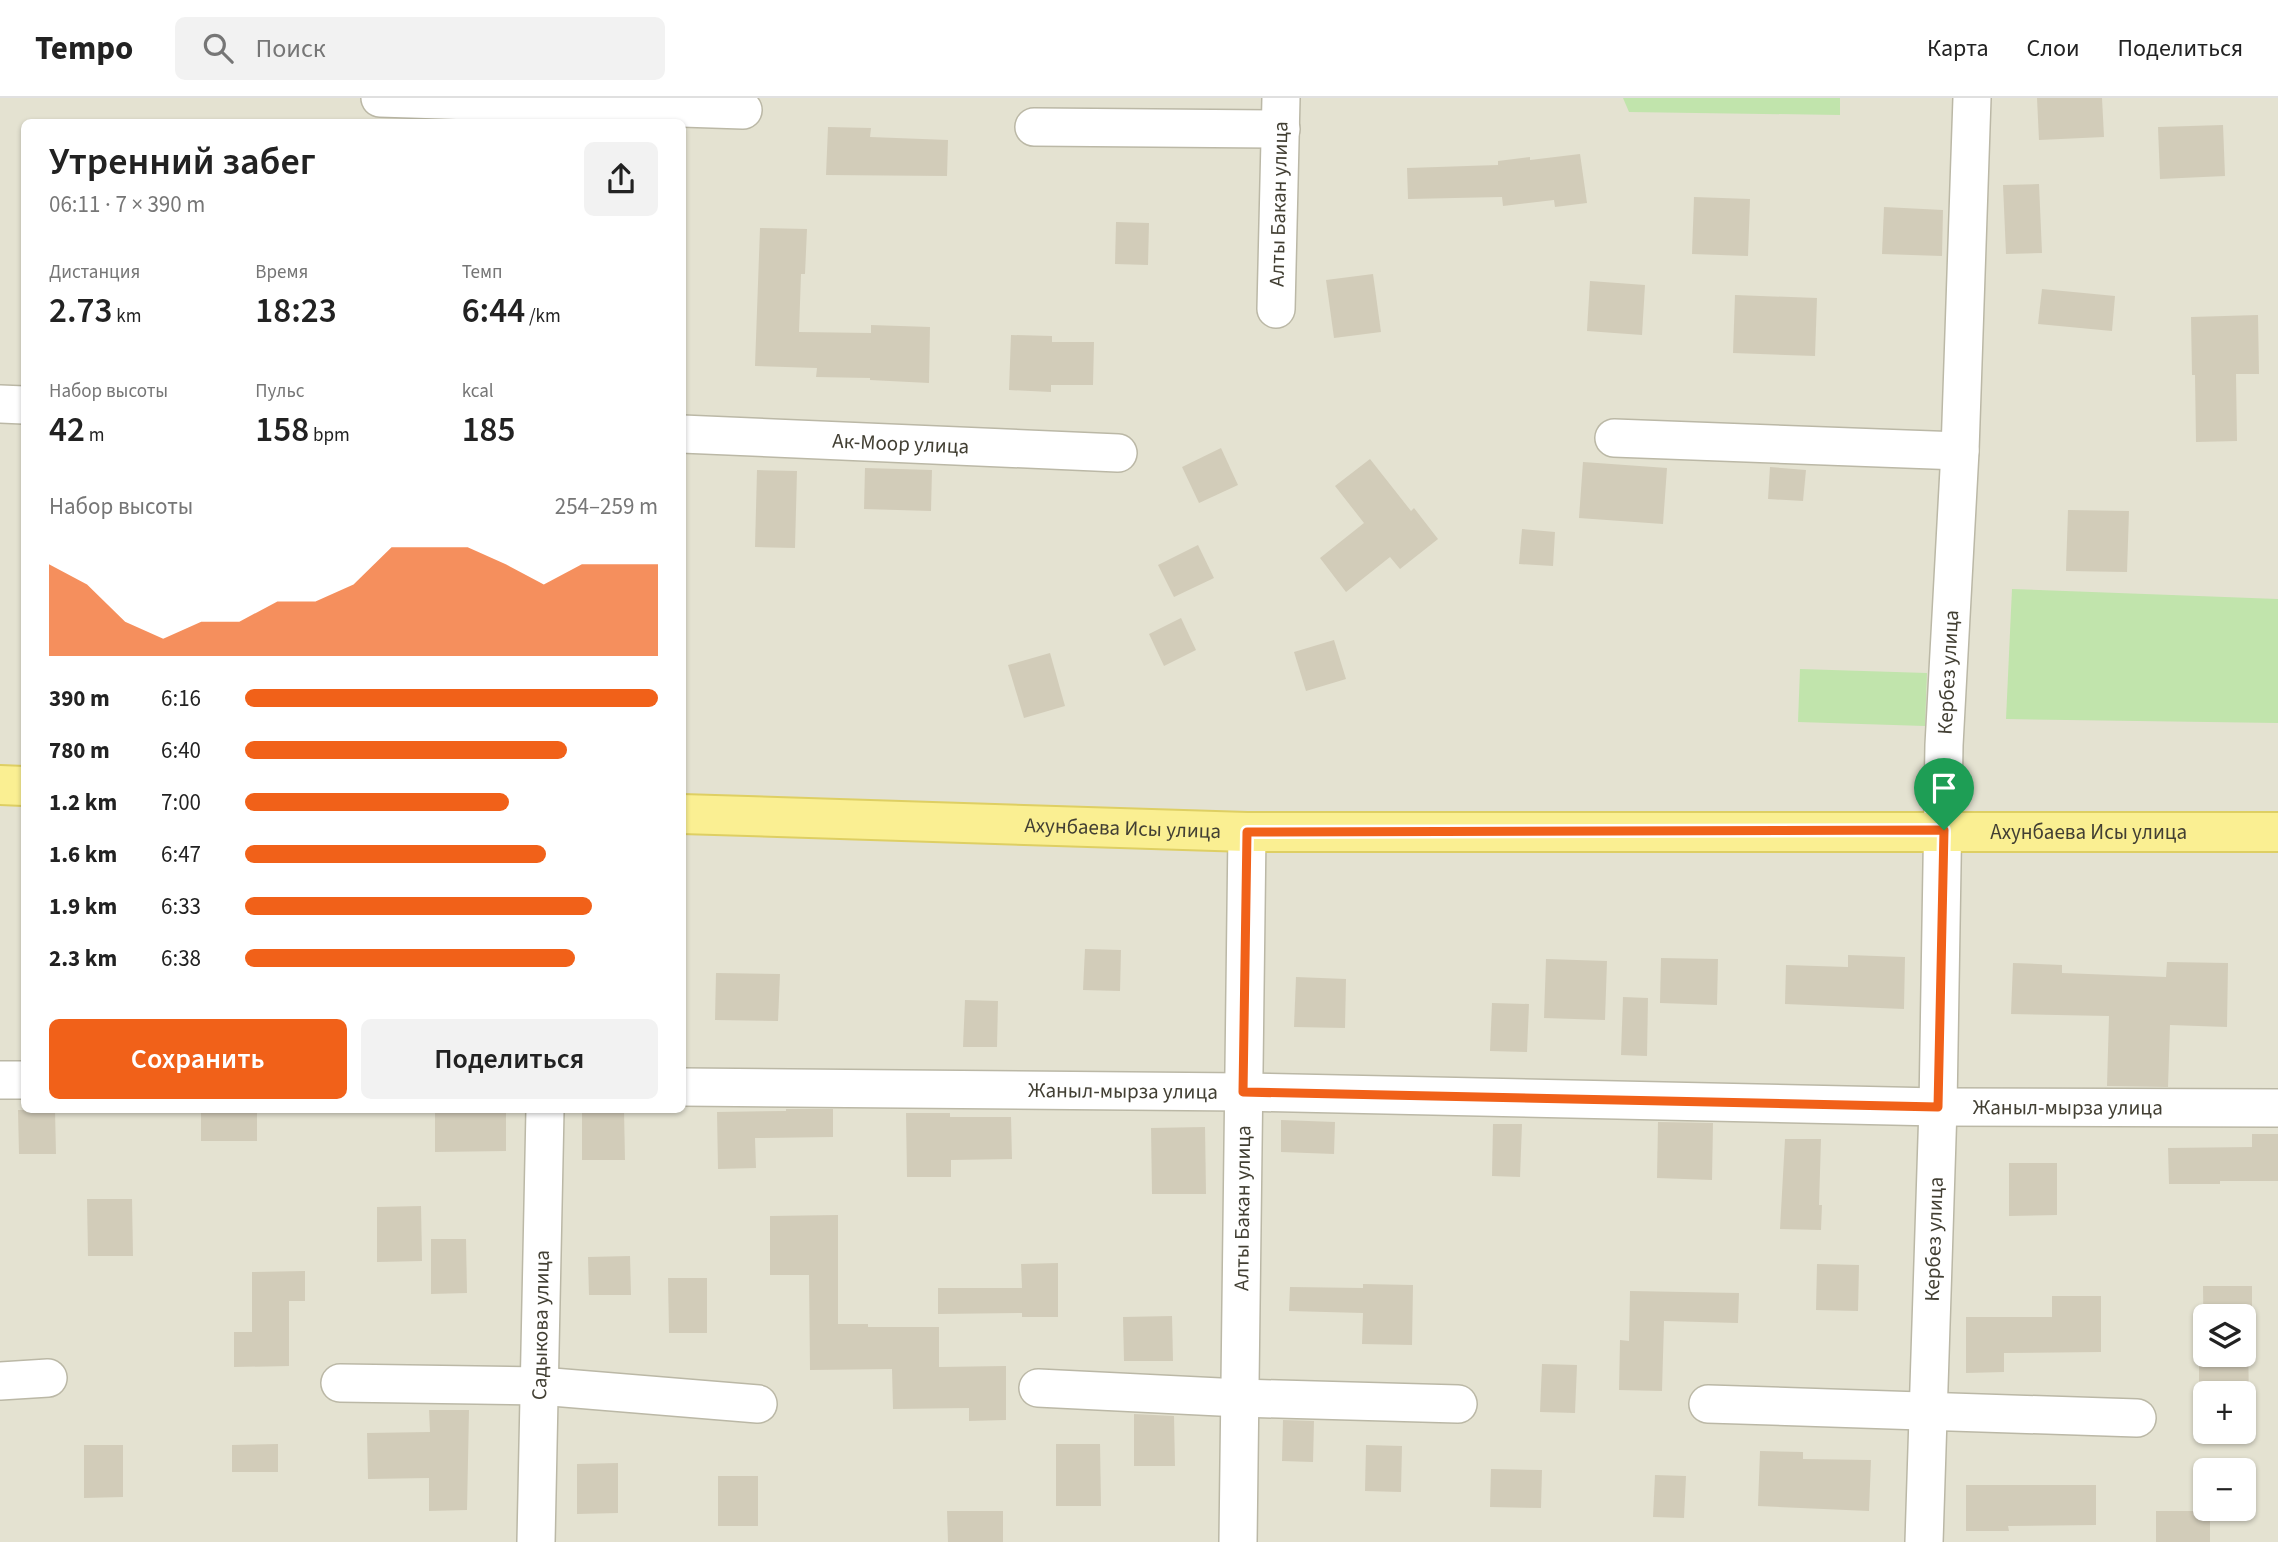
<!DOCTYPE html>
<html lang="ru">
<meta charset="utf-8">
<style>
:root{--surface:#fff;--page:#f2f2f2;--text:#222;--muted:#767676;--line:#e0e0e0;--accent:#f16119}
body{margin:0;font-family:"Source Sans 3",sans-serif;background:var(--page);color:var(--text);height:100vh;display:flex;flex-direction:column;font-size:26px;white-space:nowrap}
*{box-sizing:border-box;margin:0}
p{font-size:23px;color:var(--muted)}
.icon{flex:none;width:38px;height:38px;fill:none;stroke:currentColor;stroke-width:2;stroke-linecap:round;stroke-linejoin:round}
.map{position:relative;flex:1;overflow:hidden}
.side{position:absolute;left:21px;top:21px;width:665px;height:994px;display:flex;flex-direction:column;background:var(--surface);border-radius:10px;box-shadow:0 2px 5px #0004}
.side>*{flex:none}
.fabs{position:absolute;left:2193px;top:1206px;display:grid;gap:14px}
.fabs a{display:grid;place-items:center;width:63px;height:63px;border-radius:10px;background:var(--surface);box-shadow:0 2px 5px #0004;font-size:35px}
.pin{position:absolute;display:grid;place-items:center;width:60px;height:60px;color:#fff;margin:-72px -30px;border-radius:50% 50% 50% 0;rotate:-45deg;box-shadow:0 0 7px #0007}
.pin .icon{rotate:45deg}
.round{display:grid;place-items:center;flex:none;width:74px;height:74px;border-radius:10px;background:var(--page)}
.head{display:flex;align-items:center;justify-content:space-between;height:119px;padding:0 28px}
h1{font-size:38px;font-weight:600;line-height:52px}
.metrics{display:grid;grid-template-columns:repeat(3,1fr);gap:10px;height:119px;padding:7px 28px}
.metrics div{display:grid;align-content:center}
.metrics b{font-size:35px;font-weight:600}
.metrics small{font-size:19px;font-weight:400}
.metrics p{font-size:19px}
.chart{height:196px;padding:14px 28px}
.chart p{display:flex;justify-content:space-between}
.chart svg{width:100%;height:126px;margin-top:7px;fill:var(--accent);opacity:.7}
.action{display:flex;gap:14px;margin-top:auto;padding:14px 28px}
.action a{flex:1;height:80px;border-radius:10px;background:var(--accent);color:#fff;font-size:28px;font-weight:600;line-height:80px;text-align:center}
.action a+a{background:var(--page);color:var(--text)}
ul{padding:0 28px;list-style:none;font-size:23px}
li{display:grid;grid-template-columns:112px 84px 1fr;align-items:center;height:52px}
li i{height:18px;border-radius:9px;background:var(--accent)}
header{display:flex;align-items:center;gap:42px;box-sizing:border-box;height:98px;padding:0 35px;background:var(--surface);border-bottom:2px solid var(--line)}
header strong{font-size:33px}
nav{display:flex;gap:38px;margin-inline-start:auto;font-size:24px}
.search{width:490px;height:63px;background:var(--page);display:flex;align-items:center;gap:18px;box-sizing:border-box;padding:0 24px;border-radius:10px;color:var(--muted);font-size:26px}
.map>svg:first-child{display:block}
.residential{fill:#e4e2d1;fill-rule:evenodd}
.green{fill:#c1e4ac}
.building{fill:#d2ccb9;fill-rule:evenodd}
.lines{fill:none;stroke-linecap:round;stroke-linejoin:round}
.minor-casing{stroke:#bbb8a6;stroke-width:40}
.major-casing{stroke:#decf63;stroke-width:42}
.minor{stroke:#fff;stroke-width:37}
.major{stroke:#faef92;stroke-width:38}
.route-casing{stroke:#fff;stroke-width:14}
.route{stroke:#f16119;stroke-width:9}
.labels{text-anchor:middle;stroke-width:6;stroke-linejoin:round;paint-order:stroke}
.street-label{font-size:21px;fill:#423f33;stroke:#fff}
</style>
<header>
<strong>Tempo</strong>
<div class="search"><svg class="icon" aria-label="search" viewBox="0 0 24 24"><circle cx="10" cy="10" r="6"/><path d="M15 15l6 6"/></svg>Поиск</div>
<nav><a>Карта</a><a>Слои</a><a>Поделиться</a></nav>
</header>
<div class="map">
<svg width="2278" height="1444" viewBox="0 0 2278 1444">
<rect width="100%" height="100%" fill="#f1efe3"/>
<path class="residential" d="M0 0H2278V1444H0ZM24 24H682V1012H24ZM2205 1218H2244V1256H2205ZM2205 1295H2244V1334H2205ZM2205 1372H2244V1410H2205Z"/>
<g class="green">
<polygon points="1623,0 1840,0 1840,17 1629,14"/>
<polygon points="2012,491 2278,501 2278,625 2006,621"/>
<polygon points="1800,571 1927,575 1925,628 1798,624"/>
</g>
<g class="building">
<polygon points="2037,0 2102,0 2104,39 2039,42"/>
<polygon points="2223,27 2225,78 2160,81 2158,29"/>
<polygon points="828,29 871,30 870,39 948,42 947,78 826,77"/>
<polygon points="1580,56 1587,105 1555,109 1554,102 1503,108 1502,99 1408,101 1407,70 1498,67 1498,63 1530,59 1530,62"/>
<polygon points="2039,86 2042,155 2006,156 2003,87"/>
<polygon points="1694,99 1750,101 1748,158 1692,156"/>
<polygon points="1884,109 1943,112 1942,158 1882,156"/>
<polygon points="1116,124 1149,125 1148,167 1115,166"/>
<polygon points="760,130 807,131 805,176 801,176 799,234 871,235 871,227 930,229 929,285 870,282 870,280 816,279 817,270 755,268"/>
<polygon points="1373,176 1381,234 1334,240 1326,182"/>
<polygon points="1590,183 1645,187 1642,237 1587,233"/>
<polygon points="2042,191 2115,198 2112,233 2038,226"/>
<polygon points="1735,197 1817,200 1815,258 1733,255"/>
<polygon points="2258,217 2259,276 2236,276 2237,343 2196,344 2195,277 2192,277 2191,219"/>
<polygon points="1011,237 1052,238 1052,244 1094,244 1093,287 1051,287 1051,294 1009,292"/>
<polygon points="1221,350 1238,387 1199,405 1182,369"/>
<polygon points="1370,361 1411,413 1414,410 1438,441 1400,471 1390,459 1346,494 1320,460 1364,425 1335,388"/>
<polygon points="1583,364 1667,370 1663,426 1579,420"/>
<polygon points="1770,369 1806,372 1803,403 1768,401"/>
<polygon points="865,370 932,372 931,413 864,411"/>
<polygon points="757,372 797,373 795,450 755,449"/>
<polygon points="2068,412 2129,413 2127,474 2066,473"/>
<polygon points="1522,431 1555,434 1553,468 1519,466"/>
<polygon points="1198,447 1214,480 1174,499 1158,467"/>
<polygon points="1181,520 1196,552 1164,568 1149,536"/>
<polygon points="1334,542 1346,581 1306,593 1294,554"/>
<polygon points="1050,555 1065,608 1024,620 1008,567"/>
<polygon points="1085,851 1121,852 1120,893 1083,892"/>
<polygon points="1848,857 1905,859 1904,911 1785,906 1786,867 1848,869"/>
<polygon points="1661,860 1718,861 1717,907 1660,905"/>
<polygon points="1546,861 1607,863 1605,922 1544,920"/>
<polygon points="2167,864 2228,865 2227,929 2170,927 2168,989 2107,988 2109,918 2011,916 2013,865 2062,867 2062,875 2166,879"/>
<polygon points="716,875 780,876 778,923 715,922"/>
<polygon points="1296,879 1346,881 1345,930 1294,929"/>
<polygon points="1623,899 1648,900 1647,958 1621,957"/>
<polygon points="965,902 998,903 997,949 963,949"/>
<polygon points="1492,905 1529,906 1527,954 1490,953"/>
<polygon points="786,1011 833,1011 833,1039 755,1040 756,1070 718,1071 717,1014 786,1013"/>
<polygon points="18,1012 55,1012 56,1056 19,1056"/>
<rect x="201" y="1012" width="56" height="31"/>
<polygon points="435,1012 506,1012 506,1053 435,1054"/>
<polygon points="582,1012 624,1012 625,1062 582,1062"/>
<polygon points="906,1015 950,1015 950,1019 1011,1019 1012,1061 951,1062 951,1079 907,1079"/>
<polygon points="1281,1022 1335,1024 1334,1056 1281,1054"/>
<polygon points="1658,1024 1713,1025 1712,1082 1657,1080"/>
<polygon points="1493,1026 1522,1026 1520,1079 1492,1078"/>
<polygon points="1205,1029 1206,1096 1152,1096 1151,1030"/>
<polygon points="2252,1036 2278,1036 2278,1083 2220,1083 2220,1086 2169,1086 2168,1050 2252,1049"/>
<polygon points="1785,1041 1821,1041 1819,1107 1822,1107 1821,1132 1780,1131"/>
<polygon points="2009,1065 2057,1065 2057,1117 2009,1118"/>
<polygon points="87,1101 132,1101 133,1158 88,1158"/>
<polygon points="421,1108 422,1163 377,1164 377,1109"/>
<polygon points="838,1117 838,1226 868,1226 868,1229 939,1229 939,1269 1006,1268 1006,1322 969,1323 969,1310 893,1311 892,1271 810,1272 809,1177 770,1177 770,1118"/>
<polygon points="431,1141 466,1141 467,1195 431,1196"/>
<polygon points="630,1158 631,1197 589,1197 588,1159"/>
<polygon points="1058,1165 1058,1219 1022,1219 1022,1215 938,1216 938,1190 1022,1190 1021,1166"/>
<polygon points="1817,1166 1859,1167 1858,1213 1816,1212"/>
<polygon points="305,1173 305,1203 289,1203 289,1268 234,1269 234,1234 252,1234 252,1174"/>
<polygon points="668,1180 707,1180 707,1235 669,1235"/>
<polygon points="1363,1186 1413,1187 1412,1247 1362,1246 1363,1215 1289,1213 1290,1189 1363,1190"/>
<path d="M2203 1188H2252V1233H2248L2249 1312H2244V1295H2205V1312H2199V1265H2204ZM2205 1218H2244V1256H2205Z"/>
<polygon points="1630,1193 1739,1195 1738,1225 1664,1223 1662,1293 1619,1292 1620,1242 1629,1243"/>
<polygon points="2052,1198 2101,1198 2101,1254 2004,1255 2004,1274 1966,1275 1966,1219 2052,1219"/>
<polygon points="1172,1218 1173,1263 1124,1263 1123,1219"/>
<polygon points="1542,1266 1577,1267 1575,1315 1540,1314"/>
<polygon points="429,1312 469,1312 467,1412 429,1413 429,1380 368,1381 367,1335 430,1334"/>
<polygon points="1134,1316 1174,1318 1175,1368 1134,1368"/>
<polygon points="1283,1322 1314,1323 1313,1364 1282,1363"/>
<polygon points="278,1346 278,1374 232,1374 232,1347"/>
<polygon points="1056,1346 1100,1346 1101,1408 1056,1408"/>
<polygon points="84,1347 123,1347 123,1399 84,1400"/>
<polygon points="1366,1347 1402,1348 1401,1394 1365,1393"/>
<polygon points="1760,1353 1803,1354 1803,1361 1871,1362 1869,1413 1758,1408"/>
<polygon points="618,1365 618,1415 577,1416 577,1366"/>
<polygon points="1491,1371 1542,1372 1541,1410 1490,1409"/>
<polygon points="1655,1377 1686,1378 1684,1420 1653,1419"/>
<rect x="718" y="1378" width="40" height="50"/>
<polygon points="1966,1387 2096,1387 2096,1427 2008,1428 2009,1433 1966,1433"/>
<polygon points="947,1413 1003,1413 1003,1444 948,1444"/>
<rect x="2156" y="1413" width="54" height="31"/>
</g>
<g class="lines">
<defs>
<g id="minor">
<polyline points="380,0 743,12"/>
<polyline points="1034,29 1281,31"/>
<path id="s1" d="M1276 211 1281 0"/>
<polyline points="0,306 24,307"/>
<path id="s2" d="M682 336 1118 355"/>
<polyline points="1614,340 1960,353"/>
<polyline points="0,982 24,982"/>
<path id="s3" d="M682 989 1243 994 1938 1009 2278 1010"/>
<polyline points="0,1283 48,1280"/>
<polyline points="340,1285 540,1288 758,1306"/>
<polyline points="1038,1290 1240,1300 1458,1306"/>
<polyline points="1708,1306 2137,1320"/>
<path id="s4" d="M536 1444 545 1012"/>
<path id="s5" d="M1238 1444 1247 734"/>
<path id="s6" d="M1924 1444 1938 1009 1944 647 1960 353 1972 0"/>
</g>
<g id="major">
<polyline points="0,687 24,688"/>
<path id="s7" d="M682 716 1247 734H2278"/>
</g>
</defs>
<use href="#minor" class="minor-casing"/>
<use href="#major" class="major-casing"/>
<use href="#minor" class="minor"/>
<use href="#major" class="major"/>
</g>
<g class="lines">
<defs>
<polygon id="route" points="1944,732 1938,1009 1243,994 1247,734"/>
</defs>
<use href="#route" class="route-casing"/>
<use href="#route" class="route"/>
</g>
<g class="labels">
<g class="street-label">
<text dy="7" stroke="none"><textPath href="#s1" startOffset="105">Алты Бакан улица</textPath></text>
<text dy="7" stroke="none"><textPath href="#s2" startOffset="219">Ак-Моор улица</textPath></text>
<text dy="7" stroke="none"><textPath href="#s6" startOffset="870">Кербез улица</textPath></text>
<text dy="7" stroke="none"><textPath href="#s7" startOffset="441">Ахунбаева Исы улица</textPath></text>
<text dy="7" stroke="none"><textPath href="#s7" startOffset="1407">Ахунбаева Исы улица</textPath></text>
<text dy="7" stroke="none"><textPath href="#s3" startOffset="441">Жаныл-мырза улица</textPath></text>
<text dy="7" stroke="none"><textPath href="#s3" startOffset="1386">Жаныл-мырза улица</textPath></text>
<text dy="7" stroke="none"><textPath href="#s5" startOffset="334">Алты Бакан улица</textPath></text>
<text dy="7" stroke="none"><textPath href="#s6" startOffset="303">Кербез улица</textPath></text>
<text dy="7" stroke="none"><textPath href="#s4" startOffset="217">Садыкова улица</textPath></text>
</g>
</g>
</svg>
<div class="fabs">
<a><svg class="icon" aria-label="layers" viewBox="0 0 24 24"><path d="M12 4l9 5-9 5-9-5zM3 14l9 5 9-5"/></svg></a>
<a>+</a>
<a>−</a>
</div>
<div class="pin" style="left:1944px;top:732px;background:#1e9e55"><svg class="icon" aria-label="arrive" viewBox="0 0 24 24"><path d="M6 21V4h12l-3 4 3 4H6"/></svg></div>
<section class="side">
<div class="head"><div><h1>Утренний забег</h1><p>06:11 · 7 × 390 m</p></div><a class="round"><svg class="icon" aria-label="share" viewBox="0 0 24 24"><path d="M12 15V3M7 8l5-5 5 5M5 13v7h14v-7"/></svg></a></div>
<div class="metrics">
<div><p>Дистанция</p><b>2.73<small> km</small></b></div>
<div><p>Время</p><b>18:23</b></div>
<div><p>Темп</p><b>6:44<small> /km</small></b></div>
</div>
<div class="metrics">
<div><p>Набор высоты</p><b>42<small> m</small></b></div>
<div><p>Пульс</p><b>158<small> bpm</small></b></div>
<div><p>kcal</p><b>185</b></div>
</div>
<div class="chart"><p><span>Набор высоты</span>254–259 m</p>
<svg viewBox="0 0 160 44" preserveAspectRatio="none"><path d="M0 44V12L10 19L20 32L30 38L40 32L50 32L60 25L70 25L80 19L90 6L100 6L110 6L120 12L130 19L140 12L150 12L160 12V44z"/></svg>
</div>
<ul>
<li><b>390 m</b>6:16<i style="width:100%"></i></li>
<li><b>780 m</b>6:40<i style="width:78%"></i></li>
<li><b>1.2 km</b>7:00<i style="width:64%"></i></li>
<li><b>1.6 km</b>6:47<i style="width:73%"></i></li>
<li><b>1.9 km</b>6:33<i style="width:84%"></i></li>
<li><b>2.3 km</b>6:38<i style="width:80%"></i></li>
</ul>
<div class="action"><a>Сохранить</a><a>Поделиться</a></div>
</section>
</div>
